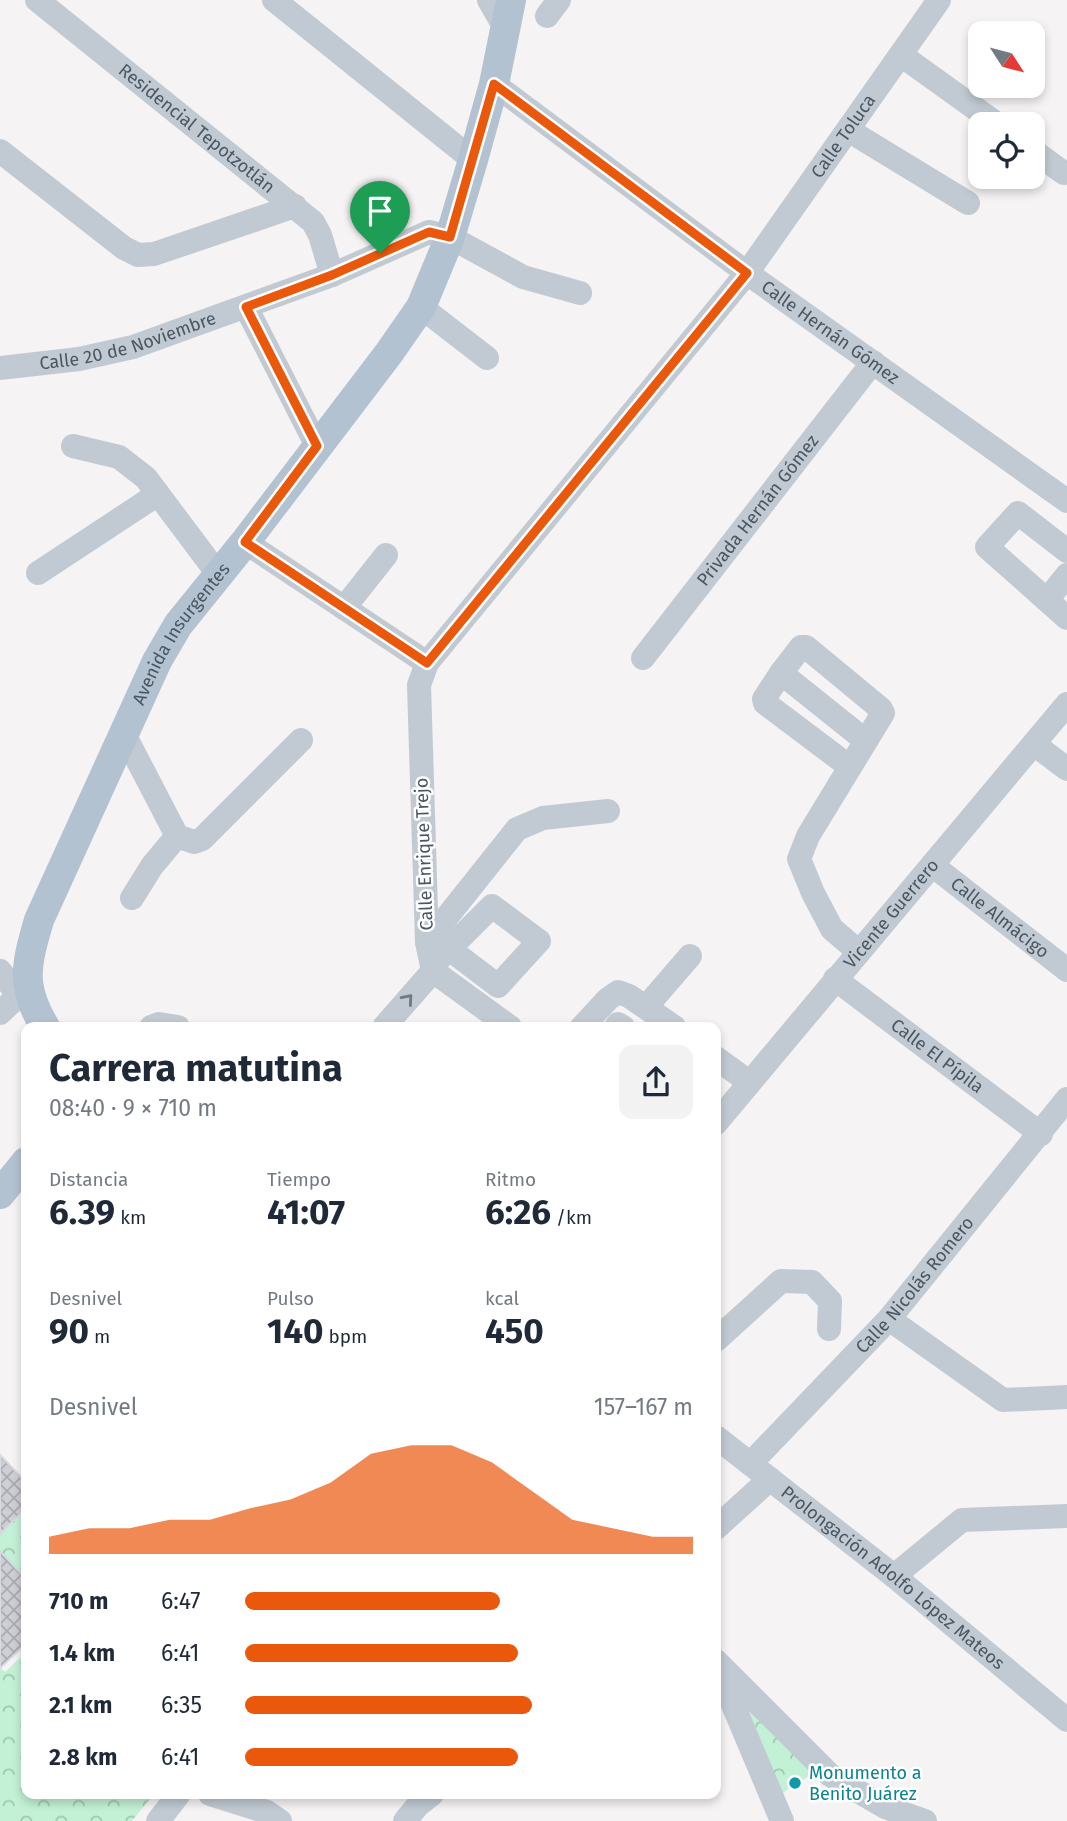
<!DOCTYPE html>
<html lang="es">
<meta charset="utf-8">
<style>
:root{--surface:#fff;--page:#f2f2f3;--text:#1f2937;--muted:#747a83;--accent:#ea580c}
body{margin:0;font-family:"Fira Sans",sans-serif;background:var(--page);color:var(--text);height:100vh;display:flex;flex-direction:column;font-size:26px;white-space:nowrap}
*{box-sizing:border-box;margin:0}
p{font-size:23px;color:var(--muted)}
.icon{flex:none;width:38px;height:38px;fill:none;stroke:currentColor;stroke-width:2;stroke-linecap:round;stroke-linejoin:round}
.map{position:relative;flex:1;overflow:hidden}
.details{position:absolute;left:21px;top:1022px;width:700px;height:777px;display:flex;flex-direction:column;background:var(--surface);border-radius:14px;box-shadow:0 4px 10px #0003}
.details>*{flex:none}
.needle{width:46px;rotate:126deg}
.controls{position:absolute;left:968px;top:21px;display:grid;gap:14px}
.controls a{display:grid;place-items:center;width:77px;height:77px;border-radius:14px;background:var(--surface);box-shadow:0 4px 10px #0003;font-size:35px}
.pin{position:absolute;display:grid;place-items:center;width:60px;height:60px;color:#fff;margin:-72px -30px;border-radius:50% 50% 50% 0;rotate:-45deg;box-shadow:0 0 7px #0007}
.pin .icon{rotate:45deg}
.round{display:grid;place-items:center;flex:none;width:74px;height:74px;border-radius:14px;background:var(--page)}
.headline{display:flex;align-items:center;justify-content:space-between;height:119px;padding:0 28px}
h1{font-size:38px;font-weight:700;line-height:52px}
.figures{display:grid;grid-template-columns:repeat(3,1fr);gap:10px;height:119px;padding:7px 28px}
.figures div{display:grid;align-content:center}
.figures b{font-size:35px;font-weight:700}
.figures small{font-size:19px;font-weight:400}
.figures p{font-size:19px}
.chart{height:196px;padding:14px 28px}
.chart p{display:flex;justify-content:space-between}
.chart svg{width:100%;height:126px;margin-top:7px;fill:var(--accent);opacity:.7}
ul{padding:0 28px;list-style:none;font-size:23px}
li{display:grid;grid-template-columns:112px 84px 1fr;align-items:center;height:52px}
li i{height:18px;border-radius:9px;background:var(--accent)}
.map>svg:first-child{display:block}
.park{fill:url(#park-crowns)}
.building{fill:url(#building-cross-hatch);stroke:#d7d9de;stroke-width:2}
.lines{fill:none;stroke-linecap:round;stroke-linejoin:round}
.minor{stroke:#c1cad2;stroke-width:24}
.major{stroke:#b3c2d1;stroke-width:30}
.oneway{stroke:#6e7983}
.route-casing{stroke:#fff;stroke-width:14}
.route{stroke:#ea580c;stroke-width:9}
.culture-dot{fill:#0f9aa8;stroke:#fff;stroke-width:2.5}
.labels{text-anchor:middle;stroke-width:5;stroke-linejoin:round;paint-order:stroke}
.street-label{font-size:18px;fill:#4a5661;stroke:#fff}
.culture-label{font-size:18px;fill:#0d838f;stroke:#fff;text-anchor:start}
</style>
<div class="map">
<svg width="1067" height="1821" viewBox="0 0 1067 1821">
<defs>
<pattern id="park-crowns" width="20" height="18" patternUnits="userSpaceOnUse" patternTransform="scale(1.75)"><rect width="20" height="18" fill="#c3f1d5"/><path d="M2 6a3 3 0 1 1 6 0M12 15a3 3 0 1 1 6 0" fill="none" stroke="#a0c6b0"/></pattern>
<pattern id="building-cross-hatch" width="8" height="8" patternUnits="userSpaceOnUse" patternTransform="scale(1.75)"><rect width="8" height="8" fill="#cdcfd5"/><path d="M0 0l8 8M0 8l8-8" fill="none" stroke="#a8abb0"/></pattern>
</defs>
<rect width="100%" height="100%" fill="#f5f3f3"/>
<g class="park">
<polygon points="26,1508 26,1579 0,1551 0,1534"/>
<polygon points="23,1655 26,1658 26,1713 24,1715 26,1717 26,1794 154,1794 132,1821 0,1821 0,1667 5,1672"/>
<polygon points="735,1684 817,1771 781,1794"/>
</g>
<g class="building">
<polygon points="0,1455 26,1482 26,1508 0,1534"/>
<polygon points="0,1551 26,1579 26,1644 0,1668"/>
</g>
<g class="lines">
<g class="minor">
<path id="s1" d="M37 0 313 222 320 235 332 275"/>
<polyline points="274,0 473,160"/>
<polyline points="489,0 505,28"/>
<polyline points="547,16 559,0"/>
<polyline points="901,55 997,124"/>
<path id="s2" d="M494 84 747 273 1067 501"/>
<polyline points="848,130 968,203"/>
<polyline points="1032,150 1064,173"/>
<polyline points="0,151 124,248 138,255 154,254 295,206"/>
<polyline points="246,307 317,446"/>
<polyline points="421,307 487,358"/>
<path id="s3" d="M0 368 79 359 133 347 332 275 429 232 450 237 523 277 580 293"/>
<polyline points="73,446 119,457 146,478 218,574"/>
<polyline points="245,542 427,663"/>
<polyline points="1067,551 1018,513 987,547 1067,618"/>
<polyline points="38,573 158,494"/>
<polyline points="1047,600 1067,575"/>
<polyline points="344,608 386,555"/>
<path id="s4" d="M643 658 873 362"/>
<polyline points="781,673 801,647 806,647 881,709 883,713 808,836 799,859 813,893 832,929 859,952"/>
<polyline points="124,734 177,836 194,842 202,839 301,740"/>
<polyline points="1034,744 1067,769"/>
<polyline points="850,767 765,703 764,699 781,673 866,741"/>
<path id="s5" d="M932 865 1067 970"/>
<polyline points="132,898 152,866 177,836"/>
<polyline points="427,942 517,829 543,818 608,811"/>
<polyline points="432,966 492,906 539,941 498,986 448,948"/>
<polyline points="0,971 15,991 32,1006"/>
<path id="s6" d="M433 971 427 942 419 685 427 663 747 273 939 0"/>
<polyline points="433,971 510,1027"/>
<path id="s7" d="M835 979 1041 1134"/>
<polyline points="646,1007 690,956"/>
<polyline points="0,1013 19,995"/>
<polyline points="151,1027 159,1024 178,1027"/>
<polyline points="384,1027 433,971"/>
<polyline points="582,1027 608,999 618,992 629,996 674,1027"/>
<polyline points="616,1027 618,1024 623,1027"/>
<polyline points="716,1058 749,1082"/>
<path id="s8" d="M716 1123 1067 704"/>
<polyline points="889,1319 1003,1400 1067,1397"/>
<polyline points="716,1340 781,1281 812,1282 830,1301 829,1329"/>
<path id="s9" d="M716 1437 894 1576 1067 1720"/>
<path id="s10" d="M751 1463 889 1319 1067 1099"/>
<polyline points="716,1528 770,1479"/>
<polyline points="894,1576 962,1520 1067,1516"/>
<polyline points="716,1661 830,1775 885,1807 925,1821"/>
<polyline points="720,1674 782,1821"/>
<polyline points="210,1794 267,1812 280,1821"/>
<polyline points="158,1821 179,1794"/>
<polyline points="405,1821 418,1805 432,1794"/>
</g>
<g class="major">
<path id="s11" d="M45 1027C20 986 26 965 39 920L157 661 178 625 245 542 389 353 421 307 450 237 473 160 494 84 511 0"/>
<polyline points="0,1194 26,1162"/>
</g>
</g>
<defs><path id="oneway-chevron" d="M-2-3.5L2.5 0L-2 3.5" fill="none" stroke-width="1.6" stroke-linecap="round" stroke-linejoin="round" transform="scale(1.75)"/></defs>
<use class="oneway" href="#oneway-chevron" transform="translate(408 999) rotate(-49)"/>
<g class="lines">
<defs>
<polygon id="route" points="494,84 747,273 427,663 245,542 317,446 246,307 332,275 429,232 450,237"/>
</defs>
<use href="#route" class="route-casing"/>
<use href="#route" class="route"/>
</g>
<circle class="culture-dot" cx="795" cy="1783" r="7"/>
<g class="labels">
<g class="street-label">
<text dy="6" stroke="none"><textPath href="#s1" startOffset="205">Residencial Tepotzotlán</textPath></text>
<text dy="6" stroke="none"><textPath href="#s6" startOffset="982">Calle Toluca</textPath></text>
<text dy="6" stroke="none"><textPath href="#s2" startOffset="418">Calle Hernán Gómez</textPath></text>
<text dy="6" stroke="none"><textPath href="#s3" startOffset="131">Calle 20 de Noviembre</textPath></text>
<text dy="6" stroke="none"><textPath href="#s4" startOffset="187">Privada Hernán Gómez</textPath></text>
<text dy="6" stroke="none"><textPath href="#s11" startOffset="432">Avenida Insurgentes</textPath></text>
<text transform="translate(424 854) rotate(-92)" y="6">Calle Enrique Trejo</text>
<text dy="6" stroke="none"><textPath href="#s8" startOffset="273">Vicente Guerrero</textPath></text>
<text dy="6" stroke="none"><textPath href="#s5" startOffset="86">Calle Almácigo</textPath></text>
<text dy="6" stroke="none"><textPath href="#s7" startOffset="128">Calle El Pípila</textPath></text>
<text dy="6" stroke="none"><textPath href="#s10" startOffset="242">Calle Nicolás Romero</textPath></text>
<text dy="6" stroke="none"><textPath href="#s9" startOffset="226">Prolongación Adolfo López Mateos</textPath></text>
</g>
<g class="culture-label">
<text x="809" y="1779">Monumento a<tspan x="809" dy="21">Benito Juárez</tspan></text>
</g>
</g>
</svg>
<div class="controls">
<a><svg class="needle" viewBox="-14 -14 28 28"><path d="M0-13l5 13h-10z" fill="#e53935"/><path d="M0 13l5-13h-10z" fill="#747a83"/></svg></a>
<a><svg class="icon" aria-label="locate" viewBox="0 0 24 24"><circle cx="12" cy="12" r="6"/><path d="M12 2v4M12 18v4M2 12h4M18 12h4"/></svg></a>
</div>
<div class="pin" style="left:380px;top:253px;background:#1e9e55"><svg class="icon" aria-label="arrive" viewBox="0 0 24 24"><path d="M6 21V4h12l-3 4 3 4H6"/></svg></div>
<section class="details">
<div class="headline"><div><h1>Carrera matutina</h1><p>08:40 · 9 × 710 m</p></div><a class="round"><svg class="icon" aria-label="share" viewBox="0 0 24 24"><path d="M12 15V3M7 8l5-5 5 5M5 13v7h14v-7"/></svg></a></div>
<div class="figures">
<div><p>Distancia</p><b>6.39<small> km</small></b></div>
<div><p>Tiempo</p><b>41:07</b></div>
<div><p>Ritmo</p><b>6:26<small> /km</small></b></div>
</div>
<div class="figures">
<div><p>Desnivel</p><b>90<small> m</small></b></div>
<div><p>Pulso</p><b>140<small> bpm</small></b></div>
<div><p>kcal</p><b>450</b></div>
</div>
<div class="chart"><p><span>Desnivel</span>157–167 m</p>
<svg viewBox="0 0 160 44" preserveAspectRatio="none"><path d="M0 44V38L10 35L20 35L30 32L40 32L50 28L60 25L70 19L80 9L90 6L100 6L110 12L120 22L130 32L140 35L150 38L160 38V44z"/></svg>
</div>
<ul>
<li><b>710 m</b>6:47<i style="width:57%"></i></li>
<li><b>1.4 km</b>6:41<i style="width:61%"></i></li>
<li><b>2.1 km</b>6:35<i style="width:64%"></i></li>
<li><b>2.8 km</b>6:41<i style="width:61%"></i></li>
</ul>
</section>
</div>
